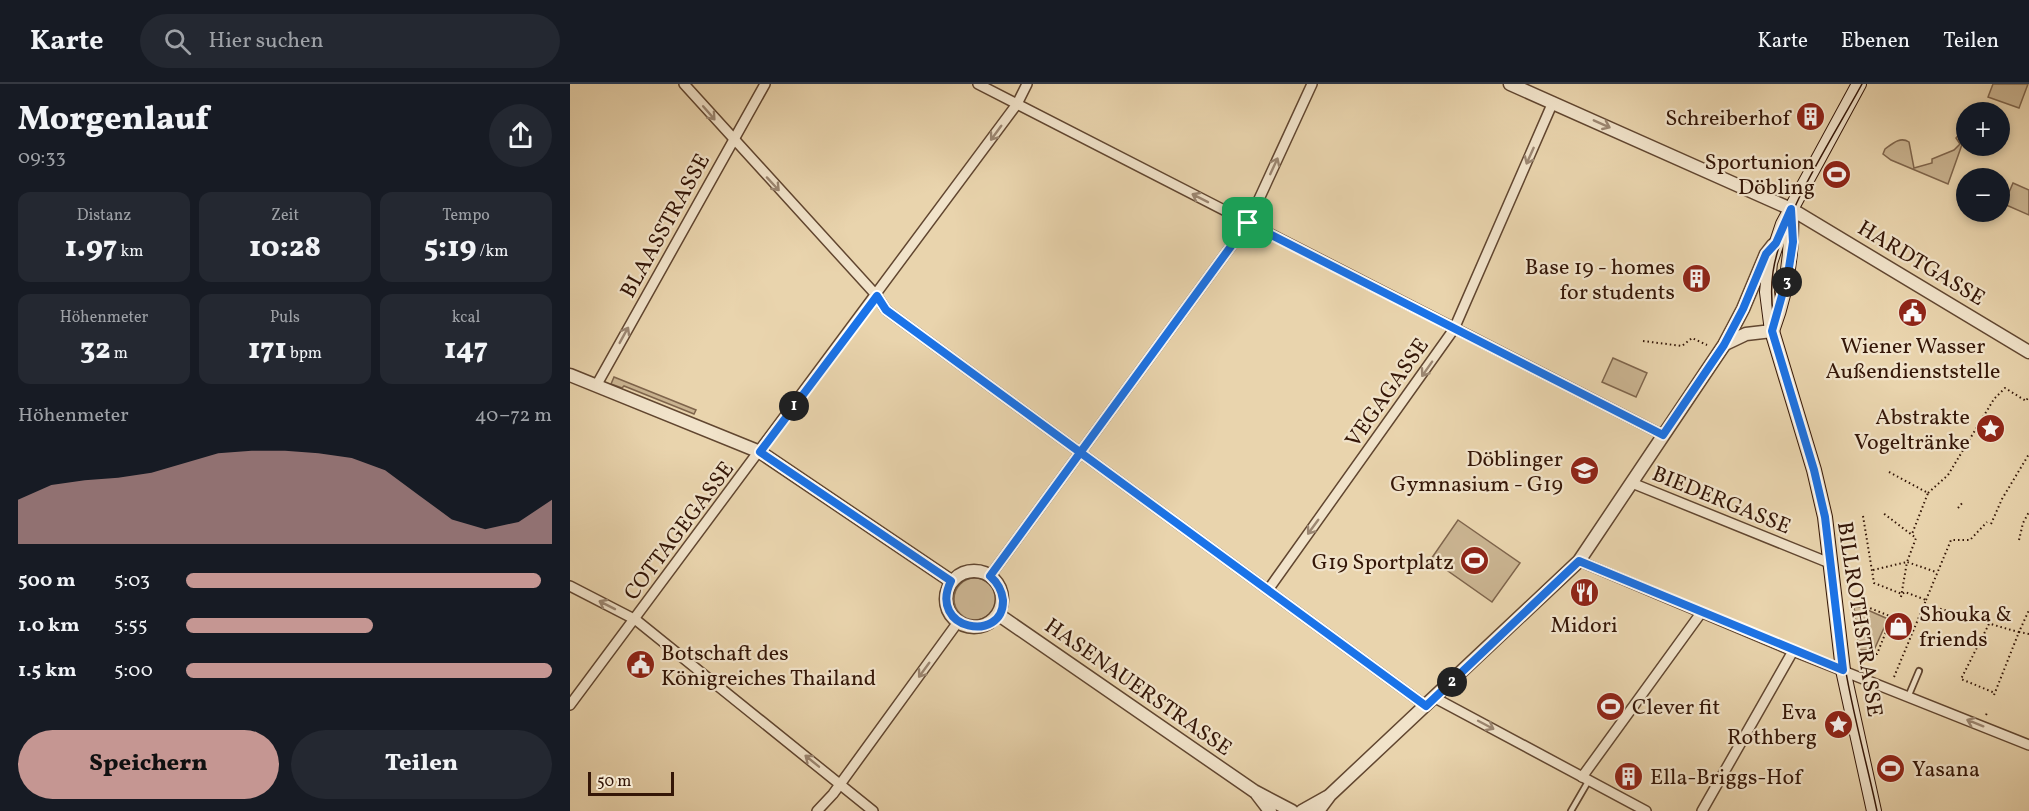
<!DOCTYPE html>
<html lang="de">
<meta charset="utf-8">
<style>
:root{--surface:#171b24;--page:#242831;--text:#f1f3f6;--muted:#9ea1a6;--line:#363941;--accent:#c59692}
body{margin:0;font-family:Vollkorn,serif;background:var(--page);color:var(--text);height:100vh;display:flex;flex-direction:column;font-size:22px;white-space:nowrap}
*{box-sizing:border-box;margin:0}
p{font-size:20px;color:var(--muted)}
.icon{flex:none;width:33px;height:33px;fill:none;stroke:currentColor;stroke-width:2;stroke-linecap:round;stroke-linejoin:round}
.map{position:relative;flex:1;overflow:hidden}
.side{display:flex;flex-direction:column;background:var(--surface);width:570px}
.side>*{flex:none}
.buttons{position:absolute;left:1386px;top:18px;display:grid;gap:12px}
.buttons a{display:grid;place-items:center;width:54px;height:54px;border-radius:50%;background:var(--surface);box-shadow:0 3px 9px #0003;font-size:30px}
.scale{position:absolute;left:18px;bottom:15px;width:86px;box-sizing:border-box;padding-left:6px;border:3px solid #341607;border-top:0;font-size:16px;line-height:21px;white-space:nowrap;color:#341607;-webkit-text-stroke:4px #f1e3ca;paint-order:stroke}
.pin{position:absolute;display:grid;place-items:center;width:51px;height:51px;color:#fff;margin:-26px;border-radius:12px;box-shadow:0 3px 9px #0006}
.km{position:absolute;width:30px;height:30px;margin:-15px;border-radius:50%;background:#222;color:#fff;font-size:16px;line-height:30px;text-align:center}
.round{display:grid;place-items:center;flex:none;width:63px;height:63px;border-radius:32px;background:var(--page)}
.head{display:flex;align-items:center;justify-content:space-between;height:102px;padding:0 18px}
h1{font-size:33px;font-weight:800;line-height:45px}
.metrics{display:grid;grid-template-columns:repeat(3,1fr);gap:9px;height:102px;padding:6px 18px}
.metrics div{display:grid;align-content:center;border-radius:12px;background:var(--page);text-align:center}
.metrics b{font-size:30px;font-weight:800}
.metrics small{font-size:16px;font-weight:400}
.metrics p{font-size:16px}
.chart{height:168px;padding:12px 18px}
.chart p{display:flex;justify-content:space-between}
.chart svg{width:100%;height:108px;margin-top:6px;fill:var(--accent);opacity:.7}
.action{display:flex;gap:12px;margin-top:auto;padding:12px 18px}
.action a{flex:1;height:69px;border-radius:36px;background:var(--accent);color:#111;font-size:24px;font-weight:800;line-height:69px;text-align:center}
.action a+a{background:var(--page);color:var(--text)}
ul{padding:0 18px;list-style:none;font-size:20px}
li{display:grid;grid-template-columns:96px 72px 1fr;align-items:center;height:45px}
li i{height:15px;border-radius:8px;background:var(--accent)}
header{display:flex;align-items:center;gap:36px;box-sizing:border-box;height:84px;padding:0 30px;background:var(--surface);border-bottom:2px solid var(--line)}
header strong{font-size:28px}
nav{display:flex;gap:33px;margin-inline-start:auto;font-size:21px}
.search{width:420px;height:54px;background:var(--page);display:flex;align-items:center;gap:15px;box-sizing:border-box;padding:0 21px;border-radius:33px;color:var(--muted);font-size:22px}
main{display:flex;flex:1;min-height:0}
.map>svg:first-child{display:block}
.green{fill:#cab491;stroke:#7f654c;stroke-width:1.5}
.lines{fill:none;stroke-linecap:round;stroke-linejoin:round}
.service-casing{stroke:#614630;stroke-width:8}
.minor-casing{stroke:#614630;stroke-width:12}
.tertiary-casing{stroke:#614630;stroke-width:15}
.secondary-casing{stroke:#341607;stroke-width:16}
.path{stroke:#341607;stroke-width:2;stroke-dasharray:1.5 3;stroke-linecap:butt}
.service{stroke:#f1e3ca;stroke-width:4.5}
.minor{stroke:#f1e3ca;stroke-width:9}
.tertiary{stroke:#f1e3ca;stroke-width:12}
.secondary{stroke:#f1e3ca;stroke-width:14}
.tram{stroke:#341607;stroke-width:1.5}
.oneway{stroke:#9c8772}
.route-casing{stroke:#fff;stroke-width:12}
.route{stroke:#1a73e8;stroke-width:8}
.labels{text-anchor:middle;stroke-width:4.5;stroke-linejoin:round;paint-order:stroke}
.poi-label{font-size:22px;fill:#341607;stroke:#f1e3ca;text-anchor:end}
.street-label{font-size:22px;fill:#341607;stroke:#f1e3ca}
</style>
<header>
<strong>Karte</strong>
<div class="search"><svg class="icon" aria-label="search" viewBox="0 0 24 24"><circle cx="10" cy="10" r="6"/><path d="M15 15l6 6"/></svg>Hier suchen</div>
<nav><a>Karte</a><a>Ebenen</a><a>Teilen</a></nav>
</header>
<main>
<section class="side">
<div class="head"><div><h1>Morgenlauf</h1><p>09:33</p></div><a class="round"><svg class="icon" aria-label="share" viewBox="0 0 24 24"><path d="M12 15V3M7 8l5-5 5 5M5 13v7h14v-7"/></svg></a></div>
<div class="metrics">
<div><p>Distanz</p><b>1.97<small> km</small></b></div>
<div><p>Zeit</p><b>10:28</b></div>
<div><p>Tempo</p><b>5:19<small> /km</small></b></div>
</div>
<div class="metrics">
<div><p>Höhenmeter</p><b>32<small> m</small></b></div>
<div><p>Puls</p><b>171<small> bpm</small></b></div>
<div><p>kcal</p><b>147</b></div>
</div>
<div class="chart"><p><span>Höhenmeter</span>40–72 m</p>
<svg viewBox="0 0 160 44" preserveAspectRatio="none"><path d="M0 44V26L10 20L20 18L30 17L40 15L50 11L60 7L70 6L80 6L90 7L100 9L110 14L120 24L130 34L140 38L150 35L160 26V44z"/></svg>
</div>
<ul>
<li><b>500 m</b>5:03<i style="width:97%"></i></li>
<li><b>1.0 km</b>5:55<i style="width:51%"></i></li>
<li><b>1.5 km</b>5:00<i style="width:100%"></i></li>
</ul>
<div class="action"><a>Speichern</a><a>Teilen</a></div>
</section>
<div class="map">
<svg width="1459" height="727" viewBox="0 0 1459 727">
<rect width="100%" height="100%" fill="#e9d4ad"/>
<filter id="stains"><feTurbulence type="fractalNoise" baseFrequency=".00333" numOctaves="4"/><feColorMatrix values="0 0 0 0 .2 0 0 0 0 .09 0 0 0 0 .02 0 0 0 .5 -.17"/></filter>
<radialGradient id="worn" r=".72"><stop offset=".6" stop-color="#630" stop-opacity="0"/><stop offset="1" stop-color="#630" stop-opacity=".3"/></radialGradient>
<g class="green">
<polygon points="1423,0 1458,0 1449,24 1418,13"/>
<path d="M1390 49 1395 52 1378 100 1321 76 1313 70 1315 65C1322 60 1330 52 1339 58L1344 84 1362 79V75L1384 66 1390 60 1386 54Z"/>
<polygon points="1443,99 1459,106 1459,131 1434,120"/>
<polygon points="1043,274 1077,289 1066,313 1032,298"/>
<polygon points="44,293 126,326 124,330 54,302 52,304 41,300"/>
<polygon points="888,436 950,479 922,518 861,475"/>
<circle cx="405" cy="515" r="21"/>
<polygon points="1284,523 1291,523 1318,535 1304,566 1289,566"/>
</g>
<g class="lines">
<defs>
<g id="service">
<polyline points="1338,613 1349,587"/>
<polyline points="1001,727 1019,696"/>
</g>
<g id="minor">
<polyline points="114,0 307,212 316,226 856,622"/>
<polyline points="408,0 1093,351"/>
<polyline points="26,302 195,0"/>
<polyline points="1062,399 1262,480"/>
<polyline points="1009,477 1223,567 1459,661"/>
<polyline points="420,492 678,139 742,0"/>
<polyline points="0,502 66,536 303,727"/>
<polyline points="698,506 884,245 983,18"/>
<polyline points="865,614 1076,727"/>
<polyline points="0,621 447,20 457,0"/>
<polyline points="1012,693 1131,529"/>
<polyline points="247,727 263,710 388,538"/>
<polyline points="1132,727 1223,567"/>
</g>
<g id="tertiary">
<polyline points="940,0 1221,125 1459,268"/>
<polyline points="1155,260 1176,250 1202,247"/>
<polyline points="0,291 190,368 381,497"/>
<circle cx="404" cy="515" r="28"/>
<polyline points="429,531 684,707 722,727"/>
<polyline points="687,710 700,727"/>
<polyline points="732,727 757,713"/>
<polyline points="748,727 760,711 1009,477 1154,261 1173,225 1196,170 1203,161"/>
</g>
<g id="secondary">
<polyline points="1289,0 1213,140 1200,179 1197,208 1202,247 1244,386 1255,433 1273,586 1304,727"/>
<path d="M1202 247C1217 207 1223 169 1221 126"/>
</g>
</defs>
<use href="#service" class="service-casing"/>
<use href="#minor" class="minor-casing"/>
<use href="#tertiary" class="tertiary-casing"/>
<use href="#secondary" class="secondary-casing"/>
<g class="path">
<polyline points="1073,257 1112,262 1122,254 1137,261"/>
<polyline points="1319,388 1358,409 1342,450"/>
<polyline points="1358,409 1378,391 1424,315 1435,304 1456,317 1459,312"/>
<polyline points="1388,424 1393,418"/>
<polyline points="1293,432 1304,499 1332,510 1335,508 1356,516 1354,521"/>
<polyline points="1421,440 1432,415 1459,370"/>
<polyline points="1449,456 1453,439 1459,428"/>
<polyline points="1303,486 1337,478 1346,454 1313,429"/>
<polyline points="1331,513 1337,478 1366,488"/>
<polyline points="1356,516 1381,456 1400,456 1417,438"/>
<polyline points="1283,520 1290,520 1322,533 1307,570 1287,569"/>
<polyline points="1419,540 1391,595 1425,609"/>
<path d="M1324 593 1354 521C1387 528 1417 540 1449 548L1459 526"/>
<polyline points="1424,611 1449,548 1459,550"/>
<polyline points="1416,631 1417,629"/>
</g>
<use href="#service" class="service"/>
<use href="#minor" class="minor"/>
<use href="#tertiary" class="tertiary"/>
<use href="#secondary" class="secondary"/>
<path class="tram" d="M1292 0C1264 52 1211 132 1203 188 1193 255 1239 350 1254 418 1265 469 1266 520 1273 571 1281 624 1296 675 1307 727"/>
</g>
<defs><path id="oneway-shaft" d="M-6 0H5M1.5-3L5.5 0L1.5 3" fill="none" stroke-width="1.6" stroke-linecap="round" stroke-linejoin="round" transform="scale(1.5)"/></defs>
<g class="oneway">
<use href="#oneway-shaft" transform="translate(139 29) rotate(49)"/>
<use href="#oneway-shaft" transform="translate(1032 40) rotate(24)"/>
<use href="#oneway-shaft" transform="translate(426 49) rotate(126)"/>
<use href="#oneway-shaft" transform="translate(960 72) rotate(114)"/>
<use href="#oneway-shaft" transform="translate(704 82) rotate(-65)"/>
<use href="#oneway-shaft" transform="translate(203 100) rotate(47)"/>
<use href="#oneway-shaft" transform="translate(630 114) rotate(-153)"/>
<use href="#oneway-shaft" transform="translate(54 251) rotate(-61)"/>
<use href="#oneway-shaft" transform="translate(857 285) rotate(125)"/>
<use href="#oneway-shaft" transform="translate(743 443) rotate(126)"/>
<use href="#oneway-shaft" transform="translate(37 521) rotate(-153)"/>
<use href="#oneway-shaft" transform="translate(354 586) rotate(126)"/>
<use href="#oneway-shaft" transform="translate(1405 639) rotate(-158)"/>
<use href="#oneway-shaft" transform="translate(916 641) rotate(28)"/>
<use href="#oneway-shaft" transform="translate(242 677) rotate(-141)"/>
</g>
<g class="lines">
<defs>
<path id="route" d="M678 139 420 492C428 499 432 507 433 516 434 560 357 546 381 497L190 368 307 212 316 226 856 622 1009 477 1273 586 1255 433 1244 386 1202 247 1218 190 1223 158 1221 125 1206 159 1196 170 1173 225 1154 261 1093 351 678 139"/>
</defs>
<use href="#route" class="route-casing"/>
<use href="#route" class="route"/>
</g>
<defs>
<symbol id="building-disc" viewBox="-11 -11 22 22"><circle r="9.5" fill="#8f2418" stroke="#f1e3ca"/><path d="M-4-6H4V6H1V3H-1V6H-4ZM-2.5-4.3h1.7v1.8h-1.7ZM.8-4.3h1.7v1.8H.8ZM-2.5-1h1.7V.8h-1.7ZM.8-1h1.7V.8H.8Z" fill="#fff"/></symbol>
<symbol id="stadium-disc" viewBox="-11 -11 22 22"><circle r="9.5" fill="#8f2418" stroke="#f1e3ca"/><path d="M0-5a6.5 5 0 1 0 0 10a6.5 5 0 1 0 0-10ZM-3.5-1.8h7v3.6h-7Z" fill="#fff"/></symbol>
<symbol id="civic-disc" viewBox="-11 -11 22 22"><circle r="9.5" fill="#8f2418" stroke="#f1e3ca"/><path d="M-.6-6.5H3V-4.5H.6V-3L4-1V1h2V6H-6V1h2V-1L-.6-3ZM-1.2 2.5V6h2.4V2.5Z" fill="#fff"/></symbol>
<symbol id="sight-disc" viewBox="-11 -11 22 22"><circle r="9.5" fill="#8f2418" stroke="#f1e3ca"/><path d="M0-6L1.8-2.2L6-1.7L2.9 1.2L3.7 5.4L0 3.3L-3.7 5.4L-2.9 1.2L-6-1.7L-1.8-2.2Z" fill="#fff"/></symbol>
<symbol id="school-disc" viewBox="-11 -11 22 22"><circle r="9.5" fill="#8f2418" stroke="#f1e3ca"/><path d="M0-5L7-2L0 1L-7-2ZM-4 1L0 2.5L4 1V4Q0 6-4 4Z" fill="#fff"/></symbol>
<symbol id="restaurant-disc" viewBox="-11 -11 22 22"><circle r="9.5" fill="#8f2418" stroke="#f1e3ca"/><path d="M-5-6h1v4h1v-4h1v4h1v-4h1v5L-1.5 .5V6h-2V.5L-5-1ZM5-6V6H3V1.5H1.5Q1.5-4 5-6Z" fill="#fff"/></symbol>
<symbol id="shop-disc" viewBox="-11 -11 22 22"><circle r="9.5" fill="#8f2418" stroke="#f1e3ca"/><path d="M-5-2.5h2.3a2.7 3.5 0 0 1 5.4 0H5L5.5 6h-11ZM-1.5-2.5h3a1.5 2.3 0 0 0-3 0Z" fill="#fff"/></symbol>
</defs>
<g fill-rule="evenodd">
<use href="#building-disc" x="1224" y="16" width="33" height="33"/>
<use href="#stadium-disc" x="1250" y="74" width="33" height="33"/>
<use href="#building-disc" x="1110" y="178" width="33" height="33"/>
<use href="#civic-disc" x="1326" y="212" width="33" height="33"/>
<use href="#sight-disc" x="1404" y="328" width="33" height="33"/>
<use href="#school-disc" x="998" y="370" width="33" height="33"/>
<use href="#stadium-disc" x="888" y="460" width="33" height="33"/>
<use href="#restaurant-disc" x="998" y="492" width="33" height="33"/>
<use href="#shop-disc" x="1312" y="526" width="33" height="33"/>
<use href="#civic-disc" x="54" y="564" width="33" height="33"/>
<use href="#stadium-disc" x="1024" y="606" width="33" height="33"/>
<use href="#sight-disc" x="1252" y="624" width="33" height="33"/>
<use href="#stadium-disc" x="1304" y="668" width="33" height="33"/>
<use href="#building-disc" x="1042" y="676" width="33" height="33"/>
</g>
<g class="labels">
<g class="poi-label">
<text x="1220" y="41">Schreiberhof</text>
<text x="1245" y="85">Sportunion<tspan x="1245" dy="25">Döbling</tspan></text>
<text x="1105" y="190">Base 19 - homes<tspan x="1105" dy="25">for students</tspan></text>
<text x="1343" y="269" text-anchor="middle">Wiener Wasser<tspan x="1343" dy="25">Außendienststelle</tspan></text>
<text x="1400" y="340">Abstrakte<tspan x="1400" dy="25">Vogeltränke</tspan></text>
<text x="993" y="382">Döblinger<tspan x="993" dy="25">Gymnasium - G19</tspan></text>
<text x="884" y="485">G19 Sportplatz</text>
<text x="1349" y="537" text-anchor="start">Shouka &amp;<tspan x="1349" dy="25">friends</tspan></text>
<text x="1014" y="548" text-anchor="middle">Midori</text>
<text x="91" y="576" text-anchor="start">Botschaft des<tspan x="91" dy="25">Königreiches Thailand</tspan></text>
<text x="1062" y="630" text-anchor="start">Clever fit</text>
<text x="1247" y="635">Eva<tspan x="1247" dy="25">Rothberg</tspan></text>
<text x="1342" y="692" text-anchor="start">Yasana</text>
<text x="1080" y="700" text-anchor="start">Ella-Briggs-Hof</text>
</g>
<g class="street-label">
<text transform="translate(94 141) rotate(-61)" y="8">BLAASSTRASSE</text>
<text transform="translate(1352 178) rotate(31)" y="8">HARDTGASSE</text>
<text transform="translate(816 308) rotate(-55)" y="8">VEGAGASSE</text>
<text transform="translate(1152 415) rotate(22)" y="8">BIEDERGASSE</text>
<text transform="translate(108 446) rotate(-53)" y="8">COTTAGEGASSE</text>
<text transform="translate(1291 535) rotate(81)" y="8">BILLROTHSTRASSE</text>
<text transform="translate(569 602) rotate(35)" y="8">HASENAUERSTRASSE</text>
</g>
</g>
<rect width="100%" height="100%" filter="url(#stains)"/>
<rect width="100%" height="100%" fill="url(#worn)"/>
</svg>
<div class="buttons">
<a>+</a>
<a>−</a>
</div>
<div class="scale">50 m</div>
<div class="pin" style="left:678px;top:139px;background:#1e9e55"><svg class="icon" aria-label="arrive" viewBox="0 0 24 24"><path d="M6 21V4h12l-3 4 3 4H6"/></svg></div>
<b class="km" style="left:224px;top:322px">1</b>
<b class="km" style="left:882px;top:598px">2</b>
<b class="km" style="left:1217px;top:198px">3</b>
</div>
</main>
